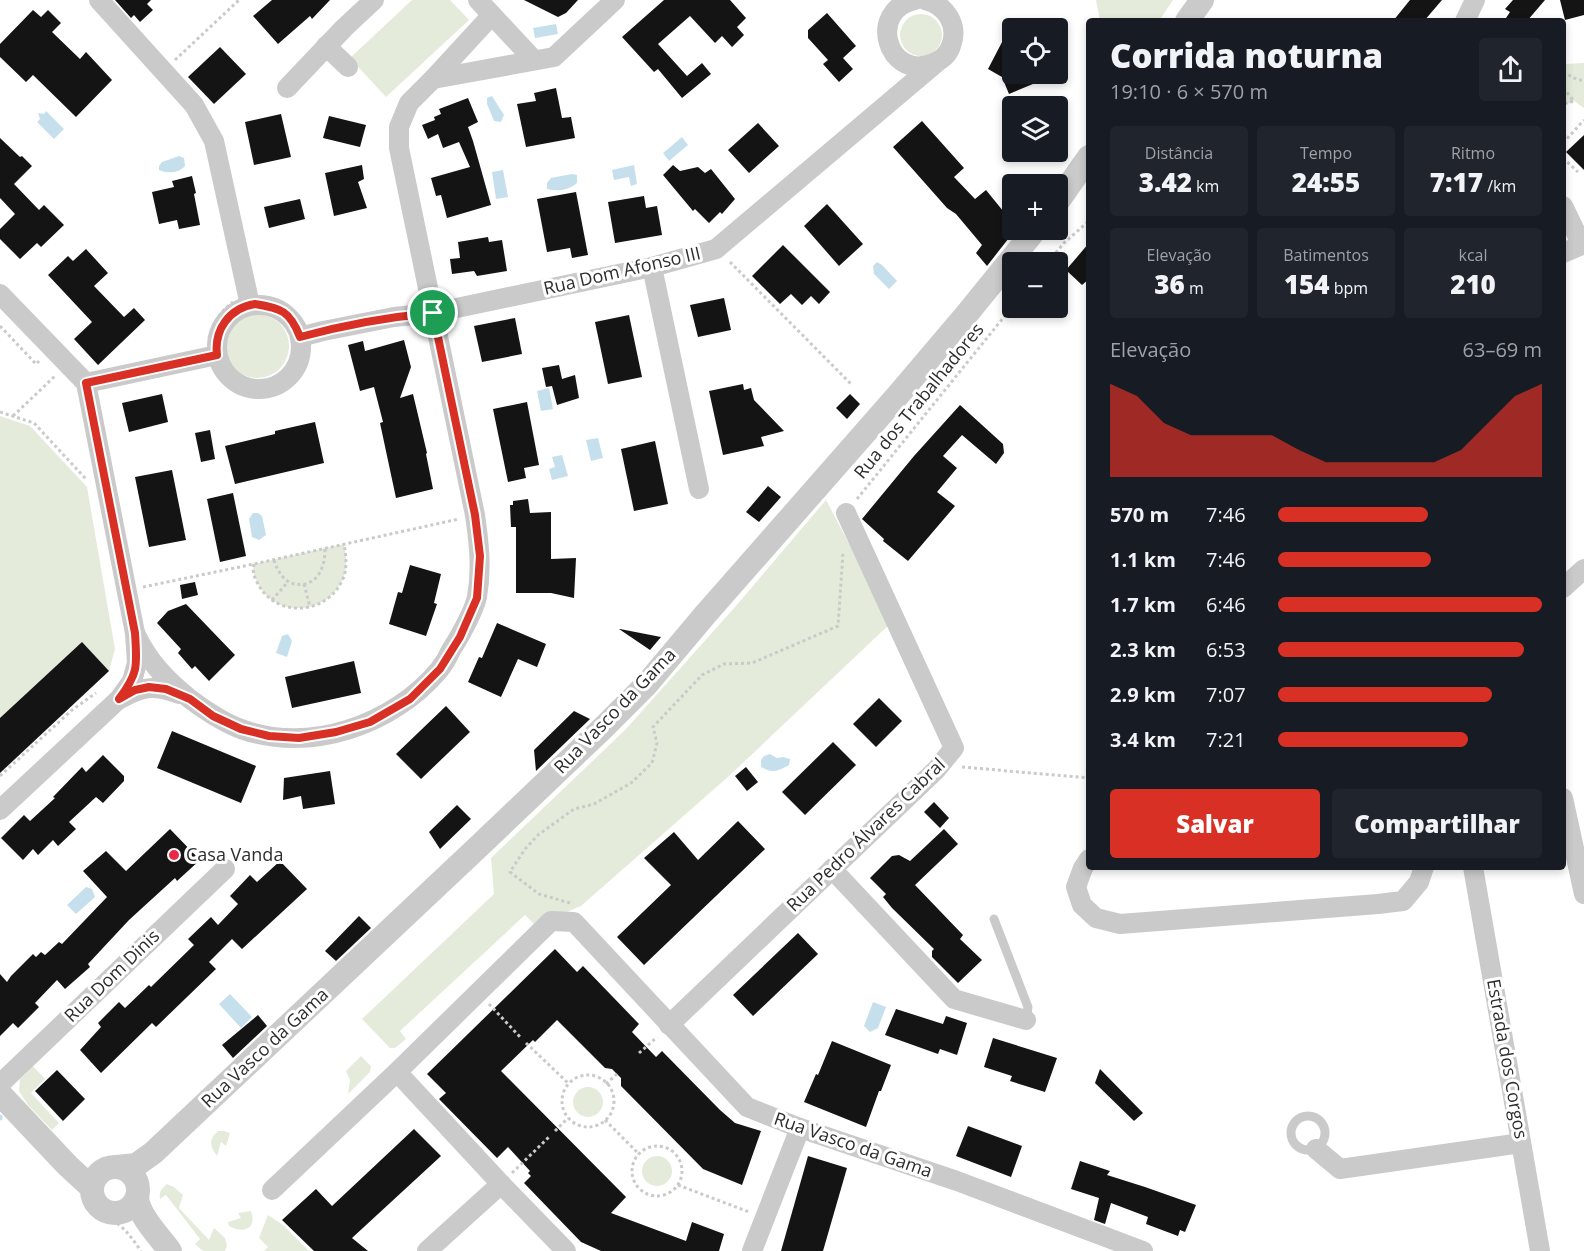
<!DOCTYPE html>
<html lang="pt">
<meta charset="utf-8">
<style>
:root{--surface:#171b24;--page:#20242c;--text:#f1f3f6;--muted:#9ea1a6;--accent:#d93025}
body{margin:0;font-family:"Open Sans",sans-serif;background:var(--page);color:var(--text);height:100vh;display:flex;flex-direction:column;font-size:22px;white-space:nowrap}
*{box-sizing:border-box;margin:0}
p{font-size:20px;color:var(--muted)}
.icon{flex:none;width:33px;height:33px;fill:none;stroke:currentColor;stroke-width:2;stroke-linecap:round;stroke-linejoin:round}
.map{position:relative;flex:1;overflow:hidden}
.panel{position:absolute;left:1086px;top:18px;width:480px;height:852px;display:flex;flex-direction:column;background:var(--surface);border-radius:6px;box-shadow:0 3px 9px #0003}
.panel>*{flex:none}
.tools{position:absolute;left:1002px;top:18px;display:grid;gap:12px}
.tools a{display:grid;place-items:center;width:66px;height:66px;border-radius:6px;background:var(--surface);box-shadow:0 3px 9px #0003;font-size:30px}
.pin{position:absolute;display:grid;place-items:center;width:51px;height:51px;color:#fff;margin:-26px;border:3px solid #fff;border-radius:50%;box-shadow:0 2px 6px #0007}
.round{display:grid;place-items:center;flex:none;width:63px;height:63px;border-radius:6px;background:var(--page)}
.head{display:flex;align-items:center;justify-content:space-between;height:102px;padding:0 24px}
h1{font-size:33px;font-weight:800;line-height:45px}
.metrics{display:grid;grid-template-columns:repeat(3,1fr);gap:9px;height:102px;padding:6px 24px}
.metrics div{display:grid;align-content:center;border-radius:6px;background:var(--page);text-align:center}
.metrics b{font-size:26px;font-weight:800}
.metrics small{font-size:16px;font-weight:400}
.metrics p{font-size:16px}
.chart{height:168px;padding:12px 24px}
.chart p{display:flex;justify-content:space-between}
.chart svg{width:100%;height:108px;margin-top:6px;fill:var(--accent);opacity:.7}
.primary-button{display:flex;gap:12px;margin-top:auto;padding:12px 24px}
.primary-button a{flex:1;height:69px;border-radius:6px;background:var(--accent);color:#fff;font-size:24px;font-weight:800;line-height:69px;text-align:center}
.primary-button a+a{background:var(--page);color:var(--text)}
ul{padding:0 24px;list-style:none;font-size:20px}
li{display:grid;grid-template-columns:96px 72px 1fr;align-items:center;height:45px}
li i{height:15px;border-radius:8px;background:var(--accent)}
.map>svg:first-child{display:block}
.green{fill:#e5ebda}
.water{fill:#c5e0ec}
.lines{fill:none;stroke-linecap:round;stroke-linejoin:round}
.stream{stroke:#c5e0ec;stroke-width:5}
.building{fill:#141414}
.path{stroke:#cacaca;stroke-width:3;stroke-dasharray:3 3;stroke-linecap:butt}
.service{stroke:#cacaca;stroke-width:9}
.minor{stroke:#cacaca;stroke-width:20}
.tertiary{stroke:#cacaca;stroke-width:24}
.route-casing{stroke:#fff;stroke-width:12}
.route{stroke:#d93025;stroke-width:8}
.poi-dot{fill:#eb2848;stroke:#fff;stroke-width:2}
.labels{text-anchor:middle;stroke-width:6;stroke-linejoin:round;paint-order:stroke}
.street-label{font-size:18px;fill:#2d2d2d;stroke:#fff}
.poi-label{font-size:18px;fill:#2d2d2d;stroke:#fff;text-anchor:start}
</style>
<div class="map">
<svg width="1584" height="1251" viewBox="0 0 1584 1251">
<rect width="100%" height="100%" fill="#fff"/>
<g class="green">
<polygon points="412,0 450,0 469,20 386,97 350,58"/>
<polygon points="1096,0 1173,0 1159,21 1100,21"/>
<circle cx="921" cy="35" r="21"/>
<polygon points="1584,63 1584,108 1574,101 1563,106 1563,64"/>
<circle cx="257" cy="346" r="32"/>
<polygon points="0,416 30,426 87,487 115,649 109,671 0,773"/>
<polygon points="826,500 891,623 729,776 581,906 535,925 525,915 400,1031 406,1039 395,1048 390,1048 362,1019 494,894 491,858 625,730 735,607"/>
<path d="M344 544C346 556 348 569 342 581 325 616 274 618 257 582 254 576 252 571 254 564Z"/>
<polygon points="361,1056 371,1066 370,1072 348,1094 350,1080 346,1071"/>
<polygon points="33,1066 45,1079 31,1093 59,1123 52,1130 28,1105 19,1091 20,1079"/>
<circle cx="588" cy="1102" r="15"/>
<path d="M218 1131H224L230 1133 226 1146 221 1142 217 1156C210 1146 208 1140 218 1131Z"/>
<circle cx="657" cy="1171" r="15"/>
<path d="M167 1184 174 1187 183 1195 179 1208 209 1240 214 1228 225 1238 227 1246 225 1251H203L195 1244 200 1239 166 1195 160 1199C159 1192 161 1189 167 1184Z"/>
<path d="M251 1211C257 1229 244 1234 229 1226L228 1222 241 1218 238 1213Z"/>
<polygon points="268,1215 283,1225 309,1251 264,1251 268,1247 259,1238"/>
</g>
<g class="water">
<polygon points="556,24 558,34 535,38 533,28"/>
<polygon points="492,96 504,115 501,122 494,121 487,104 487,98"/>
<polygon points="46,111 64,129 54,139 37,122 40,119 38,113 44,114"/>
<polygon points="682,137 688,145 669,161 663,153"/>
<path d="M179 156 184 158 185 166C179 173 167 174 159 170V166L162 162Z"/>
<polygon points="634,165 637,184 631,186 629,177 614,180 612,170"/>
<polygon points="503,170 508,197 496,199 492,172"/>
<path d="M572 174 577 175V183C569 190 557 192 547 189V183L551 178Z"/>
<polygon points="877,262 882,265 897,281 889,289 874,274 873,266"/>
<polygon points="549,388 553,409 541,411 537,391"/>
<polygon points="598,438 603,458 591,461 586,440"/>
<polygon points="562,455 568,476 552,480 549,469 555,467 552,457"/>
<polygon points="253,513 258,513 262,516 266,535 259,540 252,537 249,519"/>
<polygon points="288,634 292,641 287,657 276,653 282,636"/>
<path d="M770 754 777 758 783 757 790 759 789 765C778 771 773 774 761 767V760L764 756Z"/>
<polygon points="86,887 92,889 95,897 76,914 67,905"/>
<polygon points="230,994 252,1017 241,1028 219,1004"/>
<polygon points="873,1002 886,1007 878,1028 870,1032 864,1026"/>
</g>
<g class="lines">
<polyline class="stream" points="0,1117 0,1118"/>
</g>
<g class="building">
<polygon points="115,0 151,0 147,4 153,10 140,22 134,15 131,18"/>
<polygon points="272,0 330,0 312,19 310,16 278,44 253,16"/>
<polygon points="524,0 578,0 566,13 558,17"/>
<polygon points="664,0 730,0 746,18 737,27 744,35 732,47 722,36 715,43 690,16 658,44 687,76 702,63 711,74 682,98 658,69 654,72 622,37"/>
<polygon points="1410,0 1442,0 1424,21 1393,21"/>
<polygon points="1513,0 1545,0 1527,21 1504,21 1510,12 1505,9"/>
<polygon points="1560,0 1584,0 1584,15 1565,20"/>
<polygon points="33,10 41,17 48,10 61,23 52,32 80,59 86,52 112,80 76,117 33,75 26,82 0,57 0,44"/>
<polygon points="827,13 856,46 843,58 853,69 839,82 823,64 828,60 808,38 808,30"/>
<polygon points="1012,23 1012,74 1057,74 1009,94 1002,77 988,69"/>
<polygon points="220,47 246,74 214,104 188,77"/>
<polygon points="556,88 562,118 571,117 575,138 526,147 517,104 536,101 534,93"/>
<polygon points="468,98 478,122 468,127 473,141 491,205 447,218 441,195 436,196 431,178 470,167 459,142 443,148 438,134 428,139 422,125 435,120 434,117 441,114 439,109"/>
<polygon points="281,114 291,157 254,165 245,122"/>
<polygon points="329,116 366,125 360,147 323,138"/>
<polygon points="922,121 964,168 954,177 975,199 986,190 1012,222 1012,234 987,266 976,253 982,245 956,214 947,208 893,147"/>
<polygon points="758,123 779,146 749,173 728,150"/>
<polygon points="1584,135 1584,170 1566,152"/>
<polygon points="0,138 20,157 22,156 32,166 14,184 39,210 44,205 64,225 41,247 37,243 20,259 0,239 0,229 15,214 0,198"/>
<polygon points="362,165 364,179 358,182 367,208 334,216 325,173"/>
<polygon points="673,165 680,171 698,167 705,173 711,169 735,199 722,214 720,212 709,223 695,209 693,211 663,175"/>
<polygon points="192,176 196,193 194,194 200,225 179,229 177,220 159,224 152,192 174,187 172,181"/>
<polygon points="576,192 588,255 572,258 570,248 547,252 537,199"/>
<polygon points="644,196 646,208 657,206 662,235 615,243 608,202"/>
<polygon points="300,199 305,219 269,228 264,207"/>
<polygon points="827,204 863,244 839,266 804,226"/>
<polygon points="488,237 489,242 502,240 507,271 477,276 474,271 452,274 450,259 460,258 458,242"/>
<polygon points="1089,243 1089,279 1082,285 1066,270"/>
<polygon points="783,245 830,292 819,304 811,296 802,305 791,294 780,304 752,276"/>
<polygon points="86,249 108,273 94,286 124,317 134,308 145,320 98,365 74,339 92,322 48,275 68,256 73,261"/>
<polygon points="724,298 731,330 698,337 690,305"/>
<polygon points="629,315 642,377 608,384 595,322"/>
<polygon points="515,318 522,354 482,362 474,326"/>
<polygon points="404,340 411,367 400,398 413,394 427,453 426,454 433,489 396,498 380,423 383,422 374,387 360,391 348,345 363,341 365,351"/>
<polygon points="559,365 562,379 575,375 579,398 557,405 552,386 546,387 542,368"/>
<polygon points="743,384 744,390 751,388 754,400 784,431 761,437 764,446 723,455 709,391"/>
<polygon points="162,394 168,422 129,432 122,403"/>
<polygon points="850,394 860,404 847,419 836,408"/>
<polygon points="527,402 539,465 524,468 526,478 508,482 493,409"/>
<polygon points="960,405 1003,444 1004,453 996,464 962,435 943,456 957,468 937,492 955,506 908,561 883,541 884,539 862,519 914,456"/>
<polygon points="315,422 324,463 235,484 225,446 275,434 275,431"/>
<polygon points="210,430 215,459 201,462 195,433"/>
<polygon points="655,441 668,504 634,511 621,449"/>
<polygon points="172,470 186,540 149,547 135,477"/>
<polygon points="768,486 781,497 759,522 746,512"/>
<polygon points="233,493 246,556 220,562 207,499"/>
<polygon points="528,499 530,513 551,512 551,559 576,558 574,598 551,593 516,593 516,527 511,527 510,505 513,505 513,501"/>
<polygon points="410,565 441,574 434,603 437,604 426,636 389,624 398,592 402,593"/>
<polygon points="195,582 198,595 182,599 180,585"/>
<polygon points="186,604 235,655 209,681 195,666 192,669 178,653 181,649 157,623 168,611"/>
<polygon points="497,623 546,644 537,667 518,659 501,697 468,682 479,657 482,658"/>
<polygon points="619,629 620,629 661,637 650,650"/>
<polygon points="82,642 109,671 0,773 0,718"/>
<polygon points="354,661 361,693 292,708 285,677"/>
<polygon points="879,698 902,721 876,747 853,724"/>
<polygon points="446,706 470,732 421,779 396,754"/>
<polygon points="574,711 590,719 536,771 534,750"/>
<polygon points="172,731 256,766 241,803 157,768"/>
<polygon points="833,742 856,765 805,815 782,792"/>
<polygon points="103,755 124,776 124,781 103,803 96,797 69,822 76,829 58,846 53,840 38,855 33,849 23,860 1,838 24,815 30,821 55,798 53,797 82,767 86,772"/>
<polygon points="746,767 758,782 747,791 735,776"/>
<polygon points="330,771 335,804 303,809 301,796 283,800 284,778"/>
<polygon points="934,802 949,818 940,828 924,812"/>
<polygon points="457,805 471,819 440,849 429,832"/>
<polygon points="738,821 765,849 644,965 617,937 671,885 644,858 674,832 698,860"/>
<polygon points="170,829 200,860 177,881 175,878 129,920 88,964 90,967 65,989 57,980 35,1003 39,1007 18,1028 13,1023 0,1036 0,974 7,982 11,976 33,954 36,957 41,952 45,955 59,942 62,944 107,897 83,871 106,851 126,871"/>
<polygon points="944,829 958,844 915,885 963,935 960,939 982,960 958,983 932,957 932,951 934,949 892,908 883,897 886,894 870,878 892,856 899,855 910,861"/>
<polygon points="280,861 307,889 242,949 232,939 209,962 216,969 156,1027 152,1023 101,1073 80,1050 101,1027 98,1023 119,1002 125,1008 149,985 151,987 194,945 188,939 211,917 218,925 238,904 230,896 250,875 257,882"/>
<polygon points="359,916 371,928 336,961 325,951"/>
<polygon points="798,933 818,954 753,1016 733,995"/>
<polygon points="555,949 577,972 583,966 639,1024 632,1032 656,1057 662,1051 720,1110 735,1123 761,1131 742,1185 703,1169 621,1086 621,1078 612,1069 605,1068 557,1020 535,1042 533,1040 501,1071 626,1197 611,1213 686,1241 692,1222 724,1234 719,1251 601,1251 581,1242 524,1183 531,1176 528,1173 530,1171 508,1147 497,1158 439,1099 446,1093 427,1074"/>
<polygon points="896,1009 943,1024 946,1016 967,1023 957,1055 940,1049 938,1054 885,1035"/>
<polygon points="258,1015 267,1026 233,1058 222,1045"/>
<polygon points="993,1038 1057,1058 1045,1092 1010,1081 1012,1076 984,1067"/>
<polygon points="832,1041 891,1065 881,1091 879,1091 866,1127 804,1102 816,1074 818,1075"/>
<polygon points="1100,1069 1143,1113 1134,1121 1095,1083"/>
<polygon points="57,1070 85,1099 63,1121 35,1091"/>
<polygon points="968,1126 1022,1146 1011,1177 956,1156"/>
<polygon points="414,1129 441,1156 352,1238 368,1251 314,1251 282,1220 316,1189 332,1206"/>
<polygon points="808,1156 847,1168 823,1251 781,1251"/>
<polygon points="1080,1161 1110,1171 1107,1175 1145,1187 1196,1205 1185,1232 1180,1230 1178,1236 1146,1224 1148,1217 1111,1203 1105,1224 1094,1220 1099,1198 1071,1189"/>
</g>
<g class="lines">
<g class="path">
<polyline points="175,60 239,0"/>
<polyline points="1563,72 1578,80 1584,80"/>
<polyline points="1563,88 1574,101 1563,104"/>
<polyline points="1563,143 1584,120"/>
<polyline points="1563,158 1578,172"/>
<polyline points="730,262 851,384"/>
<polyline points="1048,262 1064,243 1089,221"/>
<polyline points="0,326 36,364 39,361"/>
<path d="M209 338C213 323 220 312 233 302"/>
<polyline points="0,412 34,423 86,479"/>
<polyline points="13,416 55,376"/>
<polyline points="857,499 1012,307"/>
<path d="M274 560C279 576 288 587 305 584 312 582 317 578 320 572 324 565 325 557 325 548"/>
<path d="M254 564C252 571 254 576 257 582 274 618 325 616 342 581 348 569 346 556 344 544"/>
<polyline points="304,584 310,607"/>
<polyline points="143,587 254,564 459,519"/>
<polyline points="272,600 288,582"/>
<polyline points="962,767 1089,778"/>
<polyline points="0,776 72,710 96,693"/>
<polyline points="570,903 539,894 510,872 525,849 538,835 574,809 594,804 631,783 652,763 657,743 653,727 702,675 724,664 752,663 838,626 843,553"/>
<polyline points="489,1004 521,1038"/>
<polyline points="526,1043 568,1083"/>
<polyline points="639,1053 657,1037"/>
<circle cx="588" cy="1101" r="26"/>
<polyline points="606,1084 617,1074"/>
<polyline points="605,1120 638,1153"/>
<polyline points="555,1131 568,1118"/>
<circle cx="657" cy="1171" r="25"/>
<polyline points="512,1173 550,1136"/>
<polyline points="678,1185 749,1212"/>
<path d="M91 1209C99 1216 110 1217 118 1224 127 1231 134 1241 141 1251"/>
</g>
<g class="service">
<polyline points="994,919 1028,1007 1026,1020"/>
<circle cx="1308" cy="1133" r="17"/>
</g>
<g class="minor">
<polyline points="99,0 194,105 214,141 250,305"/>
<polyline points="478,0 534,60"/>
<path d="M915 0C867 10 887 80 931 64 940 61 948 55 951 46 959 25 946 5 925 0"/>
<polyline points="1465,21 1475,0"/>
<polyline points="326,46 348,67"/>
<polyline points="433,79 554,57 615,0"/>
<polyline points="287,88 344,28 374,0"/>
<polyline points="1563,206 1582,245"/>
<polyline points="1563,253 1584,244"/>
<polyline points="652,267 699,489"/>
<polyline points="0,294 86,383 135,633 137,663 132,681 119,699 0,810"/>
<circle cx="259" cy="347" r="42"/>
<polyline points="300,337 323,331 394,317 433,313 652,267 716,249 936,63"/>
<polyline points="86,383 217,355"/>
<polyline points="1563,588 1584,569"/>
<path d="M135 633C148 661 166 680 190 699 206 711 222 722 241 729 310 754 393 725 439 670 444 664 448 657 451 650 459 638 474 611 477 597 482 569 479 542 475 515L399 148V127L409 103 433 79 492 15"/>
<path d="M122 698C144 686 155 685 179 694"/>
<polyline points="1563,798 1584,894"/>
<polyline points="1089,859 1083,868 1076,887 1082,905 1096,918 1120,924 1378,904 1403,901 1419,882 1424,867"/>
<polyline points="1473,867 1540,1251"/>
<polyline points="832,869 954,999 1026,1020"/>
<polyline points="669,1025 936,770 954,748 846,513"/>
<polyline points="397,1072 501,1184 566,1251"/>
<polyline points="0,1084 225,869"/>
<polyline points="1316,1149 1340,1169 1521,1143"/>
<polyline points="272,1190 397,1072 551,921 574,922 747,1107 800,1128 957,1181 1143,1251"/>
<polyline points="427,1251 501,1184"/>
<polyline points="752,1251 800,1128"/>
</g>
<g class="tertiary">
<polyline points="1187,21 1202,0"/>
<polyline points="1058,201 1089,157"/>
<polyline points="0,1094 68,1166 92,1188"/>
<circle cx="115" cy="1190" r="23"/>
<polyline points="117,1167 136,1165 153,1153 477,848 604,727 646,685 704,616 899,394 966,315 1035,230"/>
<path d="M137 1198C139 1216 159 1236 170 1251"/>
</g>
</g>
<g class="lines">
<defs>
<path id="route" d="M255 304C281 308 290 311 300 337 344 325 388 317 433 313L475 515 480 556 477 598 460 637 440 669 410 699 370 722 336 732 299 738 269 736 241 729 213 716 190 699 166 689 149 687 135 690 119 699C139 672 137 666 135 633L86 383 217 355C214 330 229 308 255 304Z"/>
</defs>
<use href="#route" class="route-casing"/>
<use href="#route" class="route"/>
</g>
<circle class="poi-dot" cx="174" cy="855" r="6"/>
<g class="labels">
<g class="street-label">
<text transform="translate(622 271) rotate(-13)" y="6">Rua Dom Afonso III</text>
<text transform="translate(919 401) rotate(-51)" y="6">Rua dos Trabalhadores</text>
<text transform="translate(615 711) rotate(-46)" y="6">Rua Vasco da Gama</text>
<text transform="translate(866 835) rotate(-44)" y="6">Rua Pedro Álvares Cabral</text>
<text transform="translate(112 976) rotate(-44)" y="6">Rua Dom Dinis</text>
<text transform="translate(265 1048) rotate(-43)" y="6">Rua Vasco da Gama</text>
<text transform="translate(1507 1059) rotate(80)" y="6">Estrada dos Corgos</text>
<text transform="translate(853 1145) rotate(19)" y="6">Rua Vasco da Gama</text>
</g>
<g class="poi-label">
<text x="186" y="861">Casa Vanda</text>
</g>
</g>
</svg>
<div class="tools">
<a><svg class="icon" aria-label="locate" viewBox="0 0 24 24"><circle cx="12" cy="12" r="6"/><path d="M12 2v4M12 18v4M2 12h4M18 12h4"/></svg></a>
<a><svg class="icon" aria-label="layers" viewBox="0 0 24 24"><path d="M12 4l9 5-9 5-9-5zM3 14l9 5 9-5"/></svg></a>
<a>+</a>
<a>−</a>
</div>
<div class="pin" style="left:433px;top:313px;background:#1e9e55"><svg class="icon" aria-label="arrive" viewBox="0 0 24 24"><path d="M6 21V4h12l-3 4 3 4H6"/></svg></div>
<section class="panel">
<div class="head"><div><h1>Corrida noturna</h1><p>19:10 · 6 × 570 m</p></div><a class="round"><svg class="icon" aria-label="share" viewBox="0 0 24 24"><path d="M12 15V3M7 8l5-5 5 5M5 13v7h14v-7"/></svg></a></div>
<div class="metrics">
<div><p>Distância</p><b>3.42<small> km</small></b></div>
<div><p>Tempo</p><b>24:55</b></div>
<div><p>Ritmo</p><b>7:17<small> /km</small></b></div>
</div>
<div class="metrics">
<div><p>Elevação</p><b>36<small> m</small></b></div>
<div><p>Batimentos</p><b>154<small> bpm</small></b></div>
<div><p>kcal</p><b>210</b></div>
</div>
<div class="chart"><p><span>Elevação</span>63–69 m</p>
<svg viewBox="0 0 160 44" preserveAspectRatio="none"><path d="M0 44V6L10 11L20 22L30 27L40 27L50 27L60 27L70 33L80 38L90 38L100 38L110 38L120 38L130 33L140 22L150 11L160 6V44z"/></svg>
</div>
<ul>
<li><b>570 m</b>7:46<i style="width:57%"></i></li>
<li><b>1.1 km</b>7:46<i style="width:58%"></i></li>
<li><b>1.7 km</b>6:46<i style="width:100%"></i></li>
<li><b>2.3 km</b>6:53<i style="width:93%"></i></li>
<li><b>2.9 km</b>7:07<i style="width:81%"></i></li>
<li><b>3.4 km</b>7:21<i style="width:72%"></i></li>
</ul>
<div class="primary-button"><a>Salvar</a><a>Compartilhar</a></div>
</section>
</div>
